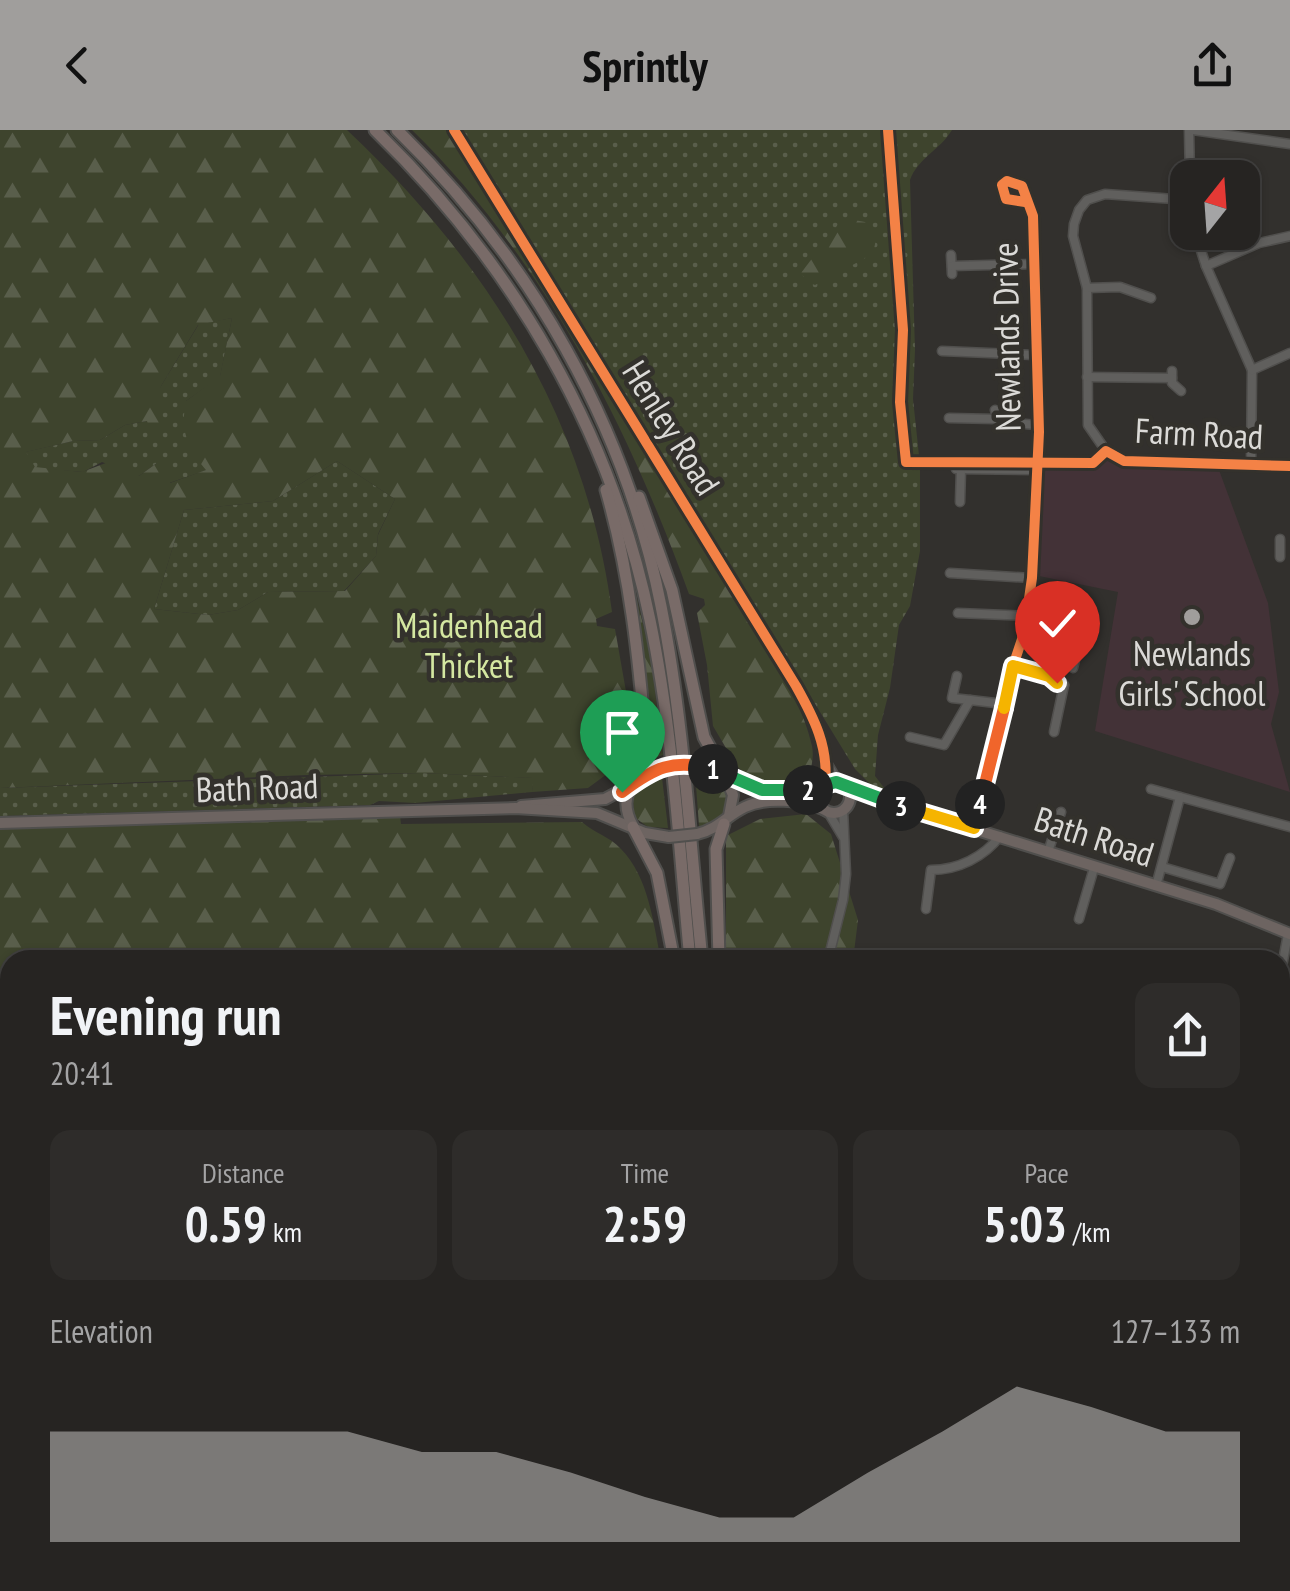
<!DOCTYPE html>
<meta charset="utf-8">
<style>
:root{--surface:#262422;--page:#2e2c2a;--text:#f1f3f6;--muted:#a4a4a5;--line:#424140;--accent:#a09e9c}
body{margin:0;font-family:"PT Sans Narrow",sans-serif;background:var(--page);color:var(--text);height:100vh;display:flex;flex-direction:column;font-size:38px;white-space:nowrap}
*{box-sizing:border-box;margin:0}
p{font-size:32px;color:var(--muted)}
.icon{flex:none;width:55px;height:55px;fill:none;stroke:currentColor;stroke-width:2;stroke-linecap:round;stroke-linejoin:round}
.map{position:relative;flex:1;overflow:hidden}
.side{position:absolute;left:0px;top:820px;width:1290px;height:642px;display:flex;flex-direction:column;background:var(--surface);border-radius:30px 30px 0 0;box-shadow:0 2px 8px #0004,0 0 0 2px var(--line)}
.side>*{flex:none}
.needle{width:65px;rotate:17deg}
.tools{position:absolute;left:1170px;top:30px;display:grid;gap:20px}
.tools a{display:grid;place-items:center;width:90px;height:90px;border-radius:20px;background:var(--surface);box-shadow:0 2px 8px #0004,0 0 0 2px var(--line);font-size:50px}
.pin{position:absolute;display:grid;place-items:center;width:85px;height:85px;color:#fff;margin:-102px -42px;border-radius:50% 50% 50% 0;rotate:-45deg;box-shadow:0 0 10px #0007}
.pin .icon{rotate:45deg}
.km{position:absolute;width:50px;height:50px;margin:-25px;border-radius:50%;background:#222;color:#fff;font-size:28px;line-height:50px;text-align:center}
.round{display:grid;place-items:center;flex:none;width:105px;height:105px;border-radius:20px;background:var(--page)}
.headline{display:flex;align-items:center;justify-content:space-between;height:170px;padding:0 50px}
h1{font-size:55px;font-weight:700;line-height:75px}
.figures{display:grid;grid-template-columns:repeat(3,1fr);gap:15px;height:170px;padding:10px 50px}
.figures div{display:grid;align-content:center;border-radius:20px;background:var(--page);text-align:center}
.figures b{font-size:50px;font-weight:700}
.figures small{font-size:28px;font-weight:400}
.figures p{font-size:28px}
.chart{height:280px;padding:20px 50px}
.chart p{display:flex;justify-content:space-between}
.chart svg{width:100%;height:180px;margin-top:10px;fill:var(--accent);opacity:.7}
header{display:flex;justify-content:space-between;align-items:center;height:130px;padding:0 50px;background:var(--accent);color:#111;font-size:45px;font-weight:700}
.map>svg:first-child{display:block}
.education{fill:#433237}
.grass{fill:url(#grass-dots)}
.forest{fill:url(#forest-firs);fill-rule:evenodd}
.lines{fill:none;stroke-linecap:round;stroke-linejoin:round}
.minor-casing{stroke:#504f4d;stroke-width:11}
.major-casing{stroke:#504f4d;stroke-width:14}
.highway-casing{stroke:#504f4d;stroke-width:15}
.minor{stroke:#605f5d;stroke-width:8}
.major{stroke:#6d6461;stroke-width:10}
.highway{stroke:#796b68;stroke-width:11}
.major-bridge-casing{stroke:#504f4d;stroke-width:14;stroke-linecap:butt}
.major-bridge{stroke:#6d6461;stroke-width:10}
.cycleway-casing{stroke:#33312c;stroke-width:16}
.cycleway{stroke:#f48246;stroke-width:10}
.split-1-casing{stroke:#fff;stroke-width:20}
.split-2-casing{stroke:#fff;stroke-width:20}
.split-3-casing{stroke:#fff;stroke-width:20}
.split-4-casing{stroke:#fff;stroke-width:20}
.split-5-casing{stroke:#fff;stroke-width:20}
.split-6-casing{stroke:#fff;stroke-width:20}
.split-1{stroke:#f0652b;stroke-width:12}
.split-2{stroke:#22a559;stroke-width:12}
.split-3{stroke:#22a559;stroke-width:12}
.split-4{stroke:#f5b400;stroke-width:12}
.split-5{stroke:#f0652b;stroke-width:12}
.split-6{stroke:#f5b400;stroke-width:12}
.poi-dot{fill:#a09e9c;stroke:#33312c;stroke-width:4}
.labels{text-anchor:middle;stroke-width:9;stroke-linejoin:round;paint-order:stroke}
.street-label{font-size:35px;fill:#dbdad7;stroke:#33312c}
.park-label{font-size:35px;fill:#d4e7a1;stroke:#33312c}
.poi-label{font-size:35px;fill:#dbdad7;stroke:#33312c}
</style>
<header><svg class="icon" aria-label="back" viewBox="0 0 24 24"><path d="M15 5l-7 7 7 7"/></svg>Sprintly<svg class="icon" aria-label="share" viewBox="0 0 24 24"><path d="M12 15V3M7 8l5-5 5 5M5 13v7h14v-7"/></svg></header>
<div class="map">
<svg width="1290" height="1461" viewBox="0 0 1290 1461">
<defs>
<pattern id="grass-dots" width="8" height="8" patternUnits="userSpaceOnUse" patternTransform="scale(2.5)"><rect width="8" height="8" fill="#3e442d"/><path d="M2 2h.1M6 6h.1" fill="none" stroke="#595e4b" stroke-width="1.8" stroke-linecap="round"/></pattern>
<pattern id="forest-firs" width="22" height="20" patternUnits="userSpaceOnUse" patternTransform="scale(2.5)"><rect width="22" height="20" fill="#3e442d"/><path d="M5 1l3.5 6h-7zM16 11l3.5 6h-7z" fill="#595e4b"/></pattern>
</defs>
<rect width="100%" height="100%" fill="#32302d"/>
<polygon class="education" points="1107,324 1130,338 1219,340 1268,473 1279,562 1271,594 1290,662 1095,601 1118,462 1039,446 1044,336 1095,336"/>
<g class="grass">
<path d="M459 0H952C940 20 918 28 910 50L915 220 913 269 920 335V421L910 476 899 495 890 558 878 605 875 646 885 659 873 657 855 639 579 189Z"/>
<polygon points="232,188 220,247 186,271 207,340 169,353 157,333 139,346 102,332 83,342 35,338 25,322 73,311 100,310 125,295 147,291 161,256 199,194"/>
<polygon points="337,331 395,369 378,404 376,426 344,461 268,462 238,480 208,485 154,479 184,380 273,371"/>
<polygon points="421,643 534,648 532,662 415,673 379,671 370,675 0,686 0,658"/>
</g>
<g class="forest">
<path d="M0 0H347C488 133 586 288 612 482L596 489 597 496 615 499 634 607 630 627 588 658 532 662 533 648 421 643 307 645 0 658ZM232 188 220 246 186 271C180 300 187 318 206 340L170 353 166 332 157 333 139 346 119 328 82 342 35 337 26 322 73 311 100 310 125 295 147 291 151 303H164L159 267 161 256 198 195ZM337 331 395 369 378 405 376 426 345 461 268 462 238 480 208 485 154 479 184 380 273 371Z"/>
<path d="M412 0H450L687 384 705 420 709 419C742 474 798 554 812 616 814 626 812 637 808 647L756 655 736 635 713 596 707 535 697 483 705 475 704 469 689 464C628 295 542 127 412 0Z"/>
<polygon points="843,88 865,92 876,109 873,124 815,155 807,152 801,143"/>
<polygon points="626,421 651,529 663,625 651,629 644,545"/>
<path d="M695 642C718 647 726 654 728 678L707 698 699 696Z"/>
<polygon points="662,648 668,698 648,697 634,687 633,666 649,651"/>
<polygon points="806,684 831,704 858,790 853,830 726,830 726,706 760,689"/>
<path d="M400 686 401 694 582 692C594 703 609 706 621 719 649 748 653 792 661 830H10V1053H0V699Z"/>
</g>
<g class="lines">
<defs>
<g id="minor">
<path d="M454 0 796 556C814 588 829 617 825 655"/>
<polyline points="1189,0 1190,48"/>
<polyline points="1193,0 1290,14"/>
<polyline points="1188,70 1105,64 1087,70 1079,80 1074,94 1073,106 1087,158 1088,295 1106,321 1124,331 1290,336"/>
<polyline points="1195,102 1206,136 1252,240 1251,336"/>
<polyline points="951,125 952,144"/>
<polyline points="952,136 1033,134"/>
<polyline points="1206,136 1259,113 1290,106"/>
<polyline points="1087,158 1120,157 1151,168"/>
<polyline points="942,221 1035,225"/>
<polyline points="1252,240 1290,223"/>
<polyline points="1172,241 1172,253 1181,261"/>
<polyline points="1087,247 1172,248"/>
<polyline points="995,280 998,292 1038,295"/>
<polyline points="949,288 996,289"/>
<polyline points="956,339 1036,340"/>
<polyline points="960,372 961,339"/>
<polyline points="1280,409 1280,427"/>
<polyline points="950,443 1032,448"/>
<polyline points="958,483 1028,486"/>
<polyline points="1024,503 1079,514"/>
<polyline points="1013,536 1049,547 1064,555"/>
<polyline points="1073,538 1082,502"/>
<polyline points="957,546 952,568 970,570"/>
<polyline points="1054,602 1064,555"/>
<polyline points="910,607 944,615 970,570 1004,574"/>
<polyline points="826,631 839,653"/>
<polyline points="1151,659 1290,697"/>
<polyline points="828,682 843,707"/>
<polyline points="973,697 1013,536 1024,503 1032,448 1039,302 1033,86 1022,56 1007,51 1002,55 1006,69 1025,72"/>
<polyline points="1048,722 1061,682"/>
<polyline points="1162,737 1220,754 1230,728"/>
<polyline points="1156,756 1180,667"/>
<path d="M926 779 931 740C958 740 984 727 1000 706"/>
<polyline points="1079,789 1094,738"/>
<polyline points="1153,824 1162,830"/>
<polyline points="1243,825 1282,830"/>
<polyline points="828,830 843,770 846,744 843,680"/>
<polyline points="1280,847 1288,804"/>
<polyline points="1280,869 1290,871"/>
<polyline points="1280,917 1290,918"/>
<polyline points="1280,944 1284,952 1284,987"/>
<polyline points="1280,1114 1287,1117"/>
<polyline points="1280,1195 1290,1199"/>
<polyline points="1280,1265 1290,1242"/>
<polyline points="1280,1375 1290,1379"/>
<polyline points="777,1452 782,1461"/>
<polyline points="1070,1456 1072,1452"/>
<polyline points="594,1461 596,1452"/>
<polyline points="838,1461 847,1452"/>
<polyline points="1285,1461 1290,1448"/>
</g>
<g id="major">
<path d="M692 635C714 638 731 649 752 657 774 665 800 662 822 657"/>
<polyline points="725,646 733,665 729,686"/>
<circle cx="834" cy="667" r="16"/>
<polyline points="842,654 880,670 1216,774 1290,804"/>
<polyline points="521,676 605,669 631,655"/>
<polyline points="0,693 515,678 597,683 645,703 669,707"/>
<path d="M633 696C617 667 632 645 662 637"/>
<path d="M697 704C720 698 726 686 745 677 766 667 802 670 823 679"/>
</g>
<g id="highway">
<path d="M375 0C513 134 611 301 650 490 673 601 679 717 690 830"/>
<path d="M397 0C530 129 625 294 661 476 684 592 690 712 702 830"/>
<path d="M606 360C630 444 639 529 646 616L644 635 636 650"/>
<polyline points="639,367 672,460 704,607 725,645"/>
<polyline points="633,697 657,743 674,830"/>
<polyline points="719,830 716,719 724,694"/>
<polyline points="975,1452 984,1461"/>
<polyline points="992,1452 1002,1461"/>
</g>
</defs>
<use href="#minor" class="minor-casing"/>
<use href="#major" class="major-casing"/>
<use href="#highway" class="highway-casing"/>
<use href="#minor" class="minor"/>
<use href="#major" class="major"/>
<use href="#highway" class="highway"/>
<defs>
<g id="major-bridge">
<polyline points="662,637 692,635"/>
<polyline points="669,707 697,704"/>
</g>
</defs>
<use href="#major-bridge" class="major-bridge-casing"/>
<use href="#major-bridge" class="major-bridge"/>
<defs>
<g id="cycleway">
<path d="M454 0 796 556C814 588 829 617 825 655"/>
<polyline points="888,0 903,200 900,272 906,332 1093,333 1106,321 1124,331 1290,336"/>
<polyline points="973,697 1013,536 1024,503 1032,448 1039,302 1033,86 1022,56 1007,51 1002,55 1006,69 1025,72"/>
</g>
</defs>
<use href="#cycleway" class="cycleway-casing"/>
<use href="#cycleway" class="cycleway"/>
</g>
<g class="lines">
<defs>
<path id="split-1" d="M622 662C654 638 673 628 713 639"/>
<polyline id="split-2" points="713,639 762,660 808,660"/>
<polyline id="split-3" points="808,660 836,652 901,676"/>
<polyline id="split-4" points="901,676 974,698 980,674"/>
<polyline id="split-5" points="980,674 1004,578"/>
<polyline id="split-6" points="1004,578 1013,536 1049,546 1057,553"/>
</defs>
<use href="#split-1" class="split-1-casing"/>
<use href="#split-2" class="split-2-casing"/>
<use href="#split-3" class="split-3-casing"/>
<use href="#split-4" class="split-4-casing"/>
<use href="#split-5" class="split-5-casing"/>
<use href="#split-6" class="split-6-casing"/>
<use href="#split-1" class="split-1"/>
<use href="#split-2" class="split-2"/>
<use href="#split-3" class="split-3"/>
<use href="#split-4" class="split-4"/>
<use href="#split-5" class="split-5"/>
<use href="#split-6" class="split-6"/>
</g>
<circle class="poi-dot" cx="1192" cy="487" r="10"/>
<g class="labels">
<g class="street-label">
<text transform="translate(1007 207) rotate(-91)" y="12">Newlands Drive</text>
<text transform="translate(671 298) rotate(58)" y="12">Henley Road</text>
<text transform="translate(1199 304) rotate(3)" y="12">Farm Road</text>
<text transform="translate(257 658) rotate(-2)" y="12">Bath Road</text>
<text transform="translate(1094 707) rotate(18)" y="12">Bath Road</text>
</g>
<g class="park-label">
<text x="469" y="508">Maidenhead<tspan x="469" dy="40">Thicket</tspan></text>
</g>
<g class="poi-label">
<text x="1192" y="536">Newlands<tspan x="1192" dy="40">Girls' School</tspan></text>
</g>
</g>
</svg>
<div class="tools">
<a><svg class="needle" viewBox="-14 -14 28 28"><path d="M0-13l5 13h-10z" fill="#e53935"/><path d="M0 13l5-13h-10z" fill="#a4a4a5"/></svg></a>
</div>
<div class="pin" style="left:622px;top:662px;background:#1e9e55"><svg class="icon" aria-label="arrive" viewBox="0 0 24 24"><path d="M6 21V4h12l-3 4 3 4H6"/></svg></div>
<div class="pin" style="left:1057px;top:553px;background:#d93025"><svg class="icon" aria-label="check" viewBox="0 0 24 24"><path d="M5 12l5 5 9-10"/></svg></div>
<b class="km" style="left:713px;top:639px">1</b>
<b class="km" style="left:808px;top:660px">2</b>
<b class="km" style="left:901px;top:676px">3</b>
<b class="km" style="left:980px;top:674px">4</b>
<section class="side">
<div class="headline"><div><h1>Evening run</h1><p>20:41</p></div><a class="round"><svg class="icon" aria-label="share" viewBox="0 0 24 24"><path d="M12 15V3M7 8l5-5 5 5M5 13v7h14v-7"/></svg></a></div>
<div class="figures">
<div><p>Distance</p><b>0.59<small> km</small></b></div>
<div><p>Time</p><b>2:59</b></div>
<div><p>Pace</p><b>5:03<small> /km</small></b></div>
</div>
<div class="chart"><p><span>Elevation</span>127–133 m</p>
<svg viewBox="0 0 160 44" preserveAspectRatio="none"><path d="M0 44V17L10 17L20 17L30 17L40 17L50 22L60 22L70 27L80 33L90 38L100 38L110 27L120 17L130 6L140 11L150 17L160 17V44z"/></svg>
</div>
</section>
</div>
